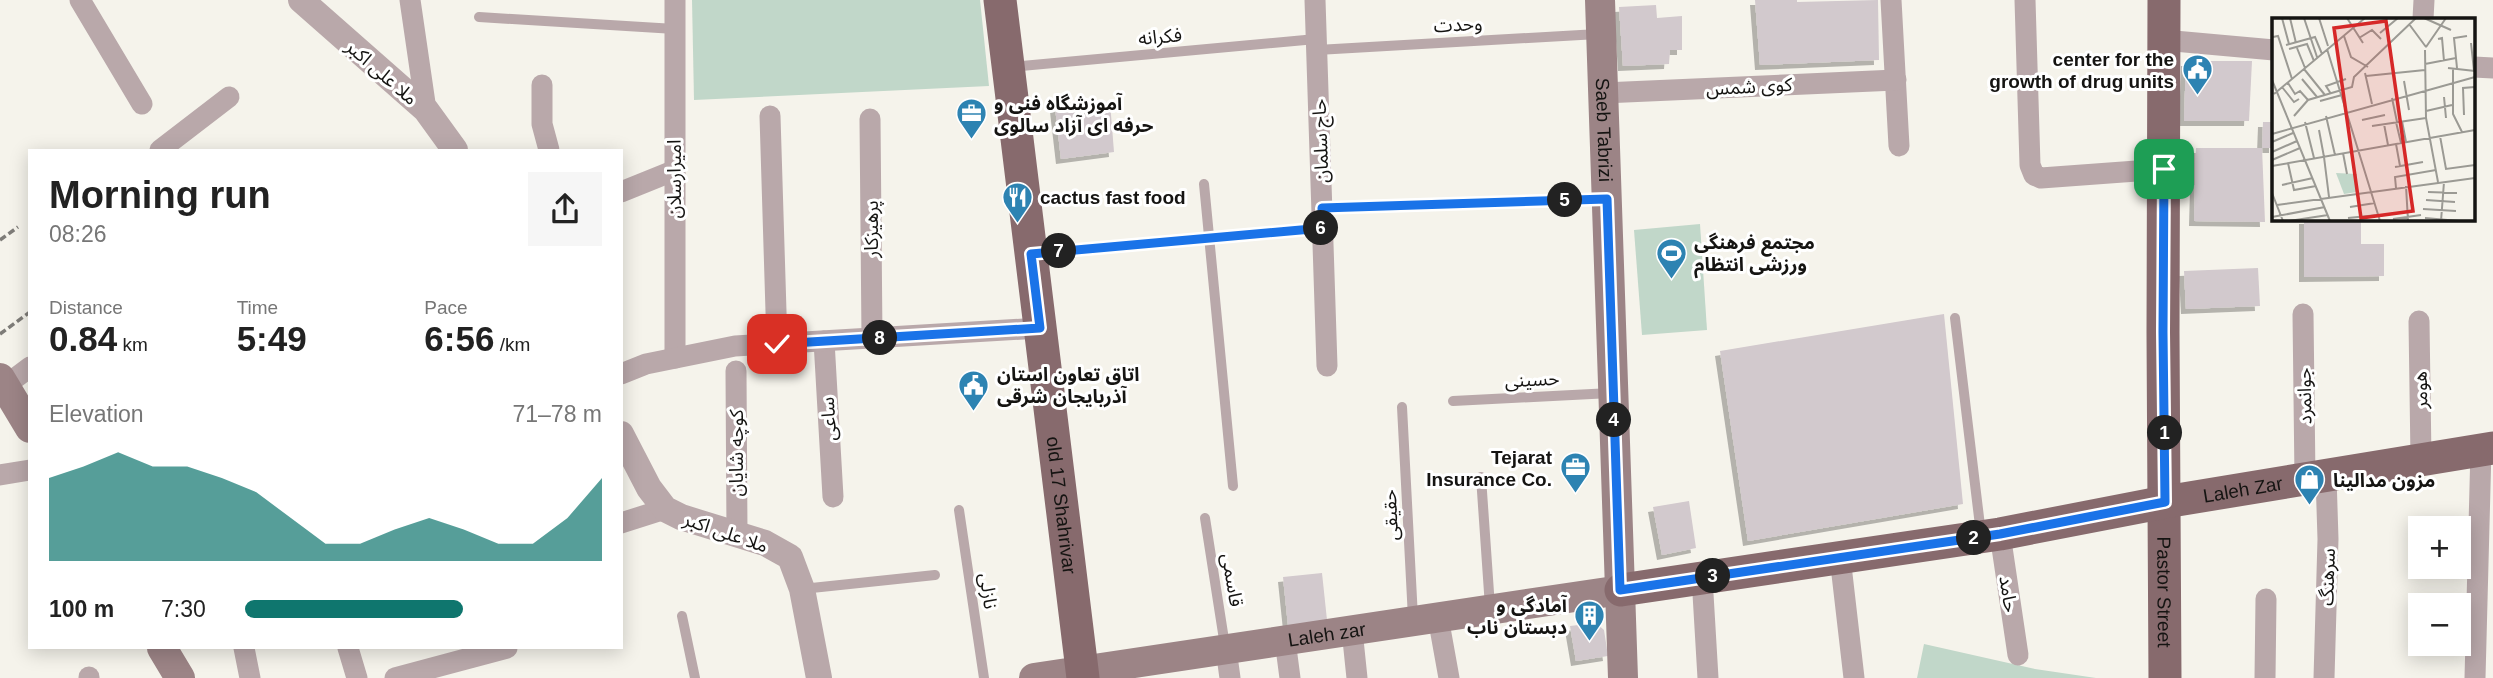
<!DOCTYPE html>
<meta charset="utf-8">
<style>
:root{--surface:#fff;--page:#f6f6f6;--text:#222;--muted:#767676;--accent:#0f766e}
body{margin:0;font-family:Arial,"Noto Sans Arabic",sans-serif;background:var(--page);color:var(--text);height:100vh;display:flex;flex-direction:column;font-size:26px;white-space:nowrap}
*{box-sizing:border-box;margin:0}
p{font-size:23px;color:var(--muted)}
.icon{flex:none;width:38px;height:38px;fill:none;stroke:currentColor;stroke-width:2;stroke-linecap:round;stroke-linejoin:round}
.map{position:relative;flex:1;overflow:hidden}
.details{position:absolute;left:28px;top:149px;width:595px;height:500px;display:flex;flex-direction:column;background:var(--surface);border-radius:0px;box-shadow:0 4px 18px #0003}
.details>*{flex:none}
.tools{position:absolute;left:2408px;top:516px;display:grid;gap:14px}
.tools a{display:grid;place-items:center;width:63px;height:63px;border-radius:0px;background:var(--surface);box-shadow:0 4px 18px #0003;font-size:35px}
.pin{position:absolute;display:grid;place-items:center;width:60px;height:60px;color:#fff;margin:-30px;border-radius:14px;box-shadow:0 4px 10px #0006}
.km{position:absolute;width:35px;height:35px;margin:-18px;border-radius:50%;background:#222;color:#fff;font-size:19px;line-height:35px;text-align:center}
.round{display:grid;place-items:center;flex:none;width:74px;height:74px;border-radius:0px;background:var(--page)}
.headline{display:flex;align-items:center;justify-content:space-between;height:119px;padding:0 21px}
h1{font-size:38px;font-weight:700;line-height:52px}
.metrics{display:grid;grid-template-columns:repeat(3,1fr);gap:10px;height:119px;padding:7px 21px}
.metrics div{display:grid;align-content:center}
.metrics b{font-size:35px;font-weight:700}
.metrics small{font-size:19px;font-weight:400}
.metrics p{font-size:19px}
.chart{height:196px;padding:14px 21px}
.chart p{display:flex;justify-content:space-between}
.chart svg{width:100%;height:126px;margin-top:7px;fill:var(--accent);opacity:.7}
ul{padding:0 21px;list-style:none;font-size:23px}
li{display:grid;grid-template-columns:112px 84px 1fr;align-items:center;height:52px}
li i{height:18px;border-radius:9px;background:var(--accent)}
.map>svg:first-child{display:block}
.green{fill:#c1d7c9}
.building{fill:#d2c9cd;filter:url(#shadow)}
.lines{fill:none;stroke-linecap:round;stroke-linejoin:round}
.path{stroke:#7e7c78;stroke-width:3.5;stroke-dasharray:7 3.5;stroke-linecap:butt}
.service{stroke:#b9a8aa;stroke-width:10}
.minor{stroke:#b9a8aa;stroke-width:21}
.tertiary{stroke:#b9a8aa;stroke-width:26}
.secondary{stroke:#9c8486;stroke-width:30}
.primary{stroke:#876a6d;stroke-width:33}
.route-casing{stroke:#fff;stroke-width:14}
.route{stroke:#1a73e8;stroke-width:9}
.labels{text-anchor:middle;stroke-width:6;stroke-linejoin:round;paint-order:stroke}
.street-label{font-size:19px;fill:#151412;stroke:#fff}
.poi-label{font-size:19px;font-weight:bold;fill:#151412;stroke:#fff;text-anchor:start}
.inset-road{fill:none;stroke:#9b9a94;stroke-width:2}
.view{fill:#d62828;fill-opacity:0.15;stroke:#d62828;stroke-width:3.5}
.inset-edge{fill:none;stroke:#151412;stroke-width:3.5}
</style>
<div class="map">
<svg width="2493" height="678" viewBox="0 0 2493 678">
<defs>
<filter id="shadow"><feDropShadow dx="-5" dy="5" stdDeviation="0" flood-color="#0004"/></filter>
</defs>
<rect width="100%" height="100%" fill="#f5f3eb"/>
<g class="green">
<polygon points="692,0 980,0 989,86 694,100"/>
<polygon points="1700,224 1707,330 1642,335 1634,230"/>
<polygon points="1924,644 2035,669 2096,678 1917,678"/>
</g>
<g class="building">
<polygon points="1755,0 1797,0 1797,2 1878,0 1879,60 1760,65"/>
<polygon points="1656,5 1657,18 1682,16 1682,50 1670,50 1669,64 1623,66 1619,7"/>
<polygon points="2186,61 2252,61 2249,121 2184,121"/>
<polygon points="1110,102 1114,152 1061,159 1055,107"/>
<polygon points="2263,122 2274,122 2274,148 2262,148"/>
<polygon points="2196,148 2262,148 2265,222 2194,221"/>
<polygon points="2304,219 2361,219 2361,244 2384,244 2384,276 2304,277"/>
<polygon points="2258,268 2260,306 2186,309 2184,271"/>
<polygon points="1944,314 1963,504 1748,541 1720,351"/>
<polygon points="1689,501 1696,548 1662,555 1653,507"/>
<polygon points="1322,573 1327,620 1288,625 1283,577"/>
<polygon points="1596,623 1604,630 1608,656 1576,661 1570,626"/>
</g>
<g class="lines">
<g class="path">
<polyline points="0,240 18,227"/>
<polyline points="0,334 30,312"/>
</g>
<g class="service">
<polyline points="479,17 675,29"/>
<polyline points="1317,50 1598,34"/>
<polyline points="1011,67 1316,39"/>
<polyline points="1204,184 1233,486"/>
<polyline points="1322,208 1606,199"/>
<polyline points="1034,253 1323,228"/>
<polyline points="1955,318 1981,534"/>
<polyline points="1453,401 1611,393"/>
<polyline points="1402,407 1413,618"/>
<polyline points="1481,477 1490,607"/>
<polyline points="959,510 984,678"/>
<polyline points="1205,518 1225,646"/>
<polyline points="802,589 935,575"/>
<polyline points="682,616 695,678"/>
</g>
<g class="minor">
<polyline points="80,0 142,104"/>
<polyline points="410,0 426,110"/>
<polyline points="675,0 675,358"/>
<polyline points="1315,0 1327,366"/>
<polyline points="1891,0 1899,146"/>
<polyline points="2025,0 2030,165 2034,175 2041,178 2164,169"/>
<polyline points="2423,19 2424,0"/>
<polyline points="2163,40 2274,50"/>
<polyline points="2474,67 2493,68"/>
<polyline points="542,85 542,124 549,150"/>
<polyline points="1603,93 1896,80"/>
<polyline points="770,116 777,344"/>
<polyline points="870,119 872,338"/>
<polyline points="160,150 229,97"/>
<polyline points="621,192 673,171"/>
<polyline points="2303,314 2305,479"/>
<polyline points="2419,321 2421,459"/>
<polyline points="824,341 833,497"/>
<polyline points="736,371 737,534"/>
<polyline points="621,374 646,364 735,346 1040,328"/>
<polyline points="5,386 30,367"/>
<polyline points="0,475 30,470"/>
<polyline points="621,523 665,509"/>
<polyline points="2000,534 2018,655"/>
<polyline points="1840,557 1854,678"/>
<polyline points="1702,577 1708,678"/>
<polyline points="1438,617 1449,678"/>
<polyline points="1352,630 1357,678"/>
<polyline points="1285,640 1290,678"/>
<polyline points="244,648 250,678"/>
<polyline points="348,648 357,678"/>
<polyline points="1226,649 1230,678"/>
<polyline points="89,677 89,678"/>
<polyline points="395,678 507,648"/>
<polyline points="2265,678 2266,599"/>
<polyline points="2324,678 2328,539 2326,476"/>
<polyline points="2475,678 2481,449"/>
</g>
<g class="tertiary">
<polyline points="301,0 426,110 455,150"/>
<polyline points="621,434 649,488 665,509 681,517 765,543 790,557 802,589 819,678"/>
</g>
<g class="secondary">
<path id="s1" d="M1600 0 1623 678"/>
<polyline points="0,378 30,428"/>
<polyline points="162,648 180,678"/>
<path id="s2" d="M1034 678 1621 590"/>
</g>
<g class="primary">
<path id="s3" d="M1000 0 1083 678"/>
<path id="s4" d="M2164 0 2163 332 2165 678"/>
<path id="s5" d="M1621 590 2000 534 2165 502 2493 448"/>
</g>
</g>
<g class="lines">
<defs>
<polyline id="route" points="777,344 1040,328 1031,254 1323,228 1322,208 1607,199 1620,590 2000,534 2165,502 2163,332 2164,169"/>
</defs>
<use href="#route" class="route-casing"/>
<use href="#route" class="route"/>
</g>
<defs>
<symbol id="civic-pin" viewBox="-11 -11 22 30"><path d="M0 17L-7.5 6A9.5 9.5 0 1 1 7.5 6Z" fill="#2d83b2" stroke="#fff"/><path d="M-.6-6.5H3V-4.5H.6V-3L4-1V1h2V6H-6V1h2V-1L-.6-3ZM-1.2 2.5V6h2.4V2.5Z" fill="#fff"/></symbol>
<symbol id="office-pin" viewBox="-11 -11 22 30"><path d="M0 17L-7.5 6A9.5 9.5 0 1 1 7.5 6Z" fill="#2d83b2" stroke="#fff"/><path d="M-6-3h4V-5.5h4V-3h4V5H-6ZM-1-4.5V-3h2v-1.5ZM-6 0V1H6V0Z" fill="#fff"/></symbol>
<symbol id="restaurant-pin" viewBox="-11 -11 22 30"><path d="M0 17L-7.5 6A9.5 9.5 0 1 1 7.5 6Z" fill="#2d83b2" stroke="#fff"/><path d="M-5-6h1v4h1v-4h1v4h1v-4h1v5L-1.5 .5V6h-2V.5L-5-1ZM5-6V6H3V1.5H1.5Q1.5-4 5-6Z" fill="#fff"/></symbol>
<symbol id="stadium-pin" viewBox="-11 -11 22 30"><path d="M0 17L-7.5 6A9.5 9.5 0 1 1 7.5 6Z" fill="#2d83b2" stroke="#fff"/><path d="M0-5a6.5 5 0 1 0 0 10a6.5 5 0 1 0 0-10ZM-3.5-1.8h7v3.6h-7Z" fill="#fff"/></symbol>
<symbol id="shop-pin" viewBox="-11 -11 22 30"><path d="M0 17L-7.5 6A9.5 9.5 0 1 1 7.5 6Z" fill="#2d83b2" stroke="#fff"/><path d="M-5-2.5h2.3a2.7 3.5 0 0 1 5.4 0H5L5.5 6h-11ZM-1.5-2.5h3a1.5 2.3 0 0 0-3 0Z" fill="#fff"/></symbol>
<symbol id="building-pin" viewBox="-11 -11 22 30"><path d="M0 17L-7.5 6A9.5 9.5 0 1 1 7.5 6Z" fill="#2d83b2" stroke="#fff"/><path d="M-4-6H4V6H1V3H-1V6H-4ZM-2.5-4.3h1.7v1.8h-1.7ZM.8-4.3h1.7v1.8H.8ZM-2.5-1h1.7V.8h-1.7ZM.8-1h1.7V.8H.8Z" fill="#fff"/></symbol>
</defs>
<g fill-rule="evenodd">
<use href="#civic-pin" x="2180" y="52" width="35" height="47"/>
<use href="#office-pin" x="954" y="96" width="35" height="47"/>
<use href="#restaurant-pin" x="1000" y="180" width="35" height="47"/>
<use href="#stadium-pin" x="1654" y="236" width="35" height="47"/>
<use href="#civic-pin" x="956" y="368" width="35" height="47"/>
<use href="#office-pin" x="1558" y="450" width="35" height="47"/>
<use href="#shop-pin" x="2292" y="462" width="35" height="47"/>
<use href="#building-pin" x="1572" y="598" width="35" height="47"/>
</g>
<g class="labels">
<g class="street-label">
<text transform="translate(1458 24) rotate(-3)" y="7">وحدت</text>
<text transform="translate(1160 36) rotate(-5)" y="7">فکرانه</text>
<text transform="translate(382 72) rotate(41)" y="7">ملا علی اکبر</text>
<text transform="translate(1749 86) rotate(-3)" y="7">کوی شمس</text>
<text dy="7" stroke="none"><textPath href="#s1" startOffset="130">Saeb Tabrizi</textPath></text>
<text transform="translate(1320 141) rotate(-92)" y="7">حاج سلمان</text>
<text transform="translate(674 179) rotate(-90)" y="7">امیرارسلان</text>
<text transform="translate(871 229) rotate(-90)" y="7">پرهیزکار</text>
<text transform="translate(1532 379) rotate(-3)" y="7">حسینی</text>
<text transform="translate(2420 390) rotate(-91)" y="7">هومر</text>
<text transform="translate(2304 396) rotate(-91)" y="7">جوانمرد</text>
<text transform="translate(828 419) rotate(-93)" y="7">ساعی</text>
<text transform="translate(736 453) rotate(-90)" y="7">کوچه شایان</text>
<text dy="7" stroke="none"><textPath href="#s5" startOffset="630">Laleh Zar</textPath></text>
<text dy="7" stroke="none"><textPath href="#s3" startOffset="509">old 17 Shahrivar</textPath></text>
<text transform="translate(1390 515) rotate(-93)" y="7">حقیقی</text>
<text transform="translate(726 532) rotate(19)" y="7">ملا علی اکبر</text>
<text transform="translate(2327 577) rotate(-88)" y="7">سرهنگ</text>
<text transform="translate(1233 580) rotate(81)" y="7">قاسمی</text>
<text transform="translate(989 591) rotate(82)" y="7">نازلی</text>
<text dy="7" stroke="none"><textPath href="#s4" startOffset="592">Pastor Street</textPath></text>
<text transform="translate(2009 594) rotate(81)" y="7">حامد</text>
<text dy="7" stroke="none"><textPath href="#s2" startOffset="296">Laleh zar</textPath></text>
</g>
<g class="poi-label">
<text x="2174" y="66" text-anchor="end">center for the<tspan x="2174" dy="22">growth of drug units</tspan></text>
<text x="994" y="110">آموزشگاه فنی و<tspan x="994" dy="22">حرفه ای آزاد سالوی</tspan></text>
<text x="1040" y="204">cactus fast food</text>
<text x="1694" y="249">مجتمع فرهنگی<tspan x="1694" dy="22">ورزشی انتظام</tspan></text>
<text x="997" y="381">اتاق تعاون استان<tspan x="997" dy="22">آذربایجان شرقی</tspan></text>
<text x="1552" y="464" text-anchor="end">Tejarat<tspan x="1552" dy="22">Insurance Co.</tspan></text>
<text x="2333" y="487">مزون مدالینا</text>
<text x="1567" y="612" text-anchor="end">آمادگی و<tspan x="1567" dy="22">دبستان ناب</tspan></text>
</g>
</g>
<g transform="translate(2272 18)">
<rect width="203" height="203" fill="#f5f3eb"/>
<path d="M64 155 85 156V174L72 176Z" fill="#c1d7c9"/>
<path class="inset-road" d="M10 0 17 26M18 0 24 25M32 0 45 39M47 0 56 28M75 0 91 25M152 0 179 12M137 6 154 29M108 15 126 0M72 18 79 39 96 49M1 19 6 18 20 61M87 20 100 12 109 21M166 21 170 20 172 43M199 25 202 53M14 27 43 19 50 36M154 29 174 0M25 30 33 50M17 31 35 26 42 43M55 31 108 203M153 32 154 100 166 164M153 46 184 40M176 50 203 53M185 50 182 20 195 18M32 51 53 77M181 51V96L190 114M93 55 100 86M94 58 153 52M30 61 45 79M0 62 58 203M132 63 137 92M16 65 23 76 28 73 36 82M10 69 22 84 27 81M2 76 93 0M59 76 54 68 74 61M172 79 174 100M120 80 125 104M48 83 70 77M154 93 180 87M192 97 191 70 203 69M22 98 36 82 80 69 82 59 144 0M54 98 63 137M90 102 113 97M130 103 134 124M33 104 42 140M124 104 129 125M112 106 116 127M100 108 154 100M47 112 52 139M0 116 203 59M168 118 174 151 203 147M0 124 21 115M124 126 128 148M0 134 25 123M71 135 75 156M52 139 57 179M0 142 28 130M16 145 22 172 44 168M0 148 203 112M123 149 151 144M10 167 41 160M134 168 136 203M124 170 123 159 164 152M156 174 185 175M0 175 11 203M154 182 183 184M5 187 203 160M78 189 103 185M151 191 184 193M0 199 53 189M76 200 106 197M153 200 187 203M121 201 149 197M17 203 56 197M169 203 172 164"/>
<path class="view" d="M114 3 141 193 89 200 62 10Z"/>
<rect width="203" height="203" class="inset-edge"/>
</g>
</svg>
<div class="tools">
<a>+</a>
<a>−</a>
</div>
<div class="pin" style="left:2164px;top:169px;background:#1e9e55"><svg class="icon" aria-label="arrive" viewBox="0 0 24 24"><path d="M6 21V4h12l-3 4 3 4H6"/></svg></div>
<div class="pin" style="left:777px;top:344px;background:#d93025"><svg class="icon" aria-label="check" viewBox="0 0 24 24"><path d="M5 12l5 5 9-10"/></svg></div>
<b class="km" style="left:2165px;top:433px">1</b>
<b class="km" style="left:1974px;top:538px">2</b>
<b class="km" style="left:1713px;top:576px">3</b>
<b class="km" style="left:1614px;top:420px">4</b>
<b class="km" style="left:1565px;top:200px">5</b>
<b class="km" style="left:1321px;top:228px">6</b>
<b class="km" style="left:1059px;top:251px">7</b>
<b class="km" style="left:880px;top:338px">8</b>
<section class="details">
<div class="headline"><div><h1>Morning run</h1><p>08:26</p></div><a class="round"><svg class="icon" aria-label="share" viewBox="0 0 24 24"><path d="M12 15V3M7 8l5-5 5 5M5 13v7h14v-7"/></svg></a></div>
<div class="metrics">
<div><p>Distance</p><b>0.84<small> km</small></b></div>
<div><p>Time</p><b>5:49</b></div>
<div><p>Pace</p><b>6:56<small> /km</small></b></div>
</div>
<div class="chart"><p><span>Elevation</span>71–78 m</p>
<svg viewBox="0 0 160 44" preserveAspectRatio="none"><path d="M0 44V15L10 11L20 6L30 11L40 11L50 15L60 20L70 29L80 38L90 38L100 33L110 29L120 33L130 38L140 38L150 29L160 15V44z"/></svg>
</div>
<ul>
<li><b>100 m</b>7:30<i style="width:61%"></i></li>
</ul>
</section>
</div>
